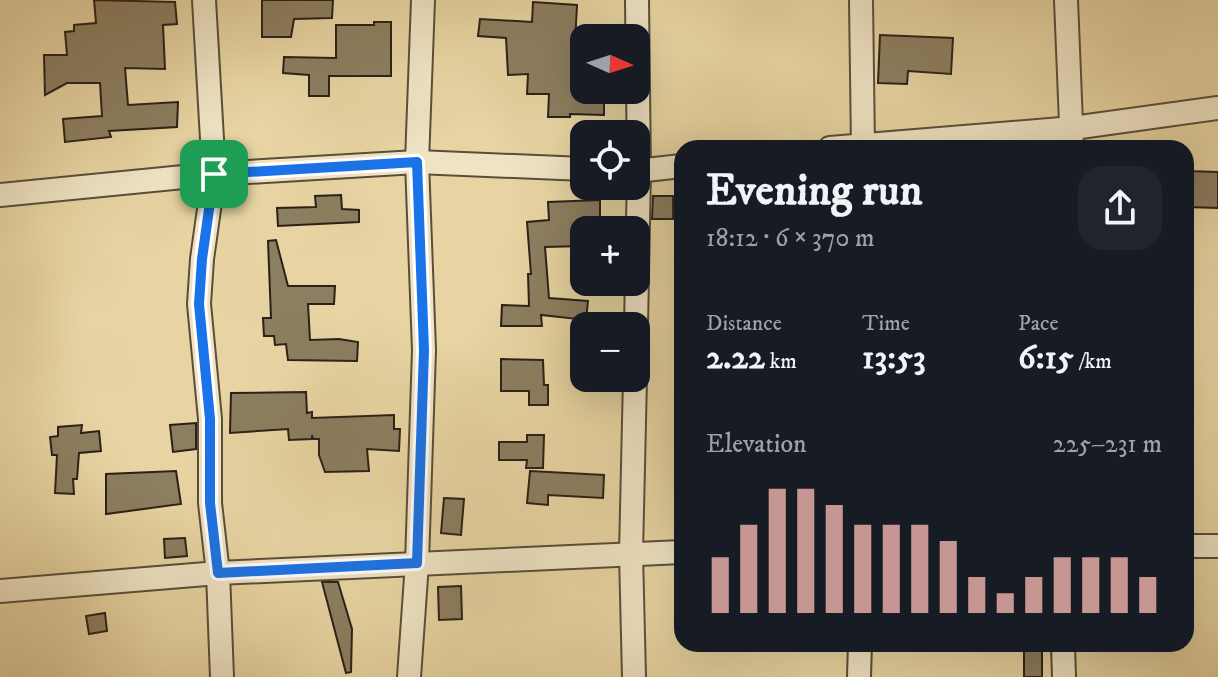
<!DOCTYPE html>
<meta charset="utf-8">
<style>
:root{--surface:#171b24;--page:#20242c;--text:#f1f3f6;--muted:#9ea1a6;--accent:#c59692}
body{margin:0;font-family:"IM FELL DW Pica",serif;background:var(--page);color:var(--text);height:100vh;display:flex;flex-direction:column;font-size:30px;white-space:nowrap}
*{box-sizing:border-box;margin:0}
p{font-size:26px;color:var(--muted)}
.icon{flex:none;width:44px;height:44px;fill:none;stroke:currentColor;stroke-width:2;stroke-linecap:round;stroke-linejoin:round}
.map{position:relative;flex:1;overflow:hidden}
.side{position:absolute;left:674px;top:140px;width:520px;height:512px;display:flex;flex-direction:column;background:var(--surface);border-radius:24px;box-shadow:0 8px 32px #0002}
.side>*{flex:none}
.needle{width:52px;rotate:93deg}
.fabs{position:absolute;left:570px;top:24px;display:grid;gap:16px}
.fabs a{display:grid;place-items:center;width:80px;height:80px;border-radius:16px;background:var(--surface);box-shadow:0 8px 32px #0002;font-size:40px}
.pin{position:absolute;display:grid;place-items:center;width:68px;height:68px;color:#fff;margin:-34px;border-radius:16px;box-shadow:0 4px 12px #0006}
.round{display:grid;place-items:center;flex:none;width:84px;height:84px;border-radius:24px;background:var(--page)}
.summary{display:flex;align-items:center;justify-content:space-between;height:136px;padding:0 32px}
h1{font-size:44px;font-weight:700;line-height:60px}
.metrics{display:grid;grid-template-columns:repeat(3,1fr);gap:12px;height:136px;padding:8px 32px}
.metrics div{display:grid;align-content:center}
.metrics b{font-size:34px;font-weight:700}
.metrics small{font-size:22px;font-weight:400}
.metrics p{font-size:22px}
.chart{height:224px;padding:16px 32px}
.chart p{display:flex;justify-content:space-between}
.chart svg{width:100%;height:144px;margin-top:8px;stroke:var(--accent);stroke-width:6}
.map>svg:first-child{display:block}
.building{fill:#8c7e60;stroke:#2a2118;stroke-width:2}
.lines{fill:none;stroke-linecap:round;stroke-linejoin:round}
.minor-casing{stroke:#594e3a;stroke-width:26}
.minor{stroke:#efe3c3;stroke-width:22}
.route-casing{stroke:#fff;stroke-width:16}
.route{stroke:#1a73e8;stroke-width:10}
</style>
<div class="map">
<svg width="1218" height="677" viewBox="0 0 1218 677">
<rect width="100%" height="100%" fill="#e7d4a2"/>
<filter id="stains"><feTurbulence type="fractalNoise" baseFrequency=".0025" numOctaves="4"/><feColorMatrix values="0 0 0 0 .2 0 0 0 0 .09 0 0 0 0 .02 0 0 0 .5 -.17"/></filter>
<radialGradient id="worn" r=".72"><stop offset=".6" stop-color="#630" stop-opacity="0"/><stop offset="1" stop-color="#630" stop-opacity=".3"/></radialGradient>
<g class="building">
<polygon points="94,0 175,2 177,24 163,25 165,69 125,68 128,105 178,102 177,127 109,131 111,137 65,142 63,119 102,116 100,83 67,83 45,95 44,55 67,55 65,32 74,31 74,25 96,23"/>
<polygon points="262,0 333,0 332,18 294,19 291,37 262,37"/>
<polygon points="533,2 577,5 575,43 584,41 584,90 604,90 604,115 570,114 570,117 548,117 549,94 527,94 528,74 508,75 506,38 478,36 480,19 532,22"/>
<polygon points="374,22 391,22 391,76 329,76 329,96 309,96 309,75 283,73 284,57 336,58 336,25 374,25"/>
<polygon points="880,35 953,38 951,74 908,71 907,84 878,83"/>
<polygon points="1186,171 1218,172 1218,208 1186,207"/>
<polygon points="341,195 342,209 359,210 359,222 278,226 277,208 316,207 315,196"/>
<polygon points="653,196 673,196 673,219 652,219"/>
<polygon points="600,200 600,230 584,230 584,246 545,247 549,298 588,301 586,320 541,315 542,326 501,326 502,305 529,306 528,274 531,274 527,222 549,220 548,202"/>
<polygon points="276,240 288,286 335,286 334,304 308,304 310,340 339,339 358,342 357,361 288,360 286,344 275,345 274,336 264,336 263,318 271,318 268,241"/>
<polygon points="501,359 543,360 544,385 548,385 548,405 529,405 529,391 501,391"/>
<polygon points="306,392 307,413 312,412 312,418 394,415 394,429 400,429 399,451 367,449 369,471 325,472 319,455 319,439 313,439 312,435 312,439 289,440 288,429 230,433 231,393"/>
<polygon points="196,423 196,449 173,452 170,425"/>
<polygon points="82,425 81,433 99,431 101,451 79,453 77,479 73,479 74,494 55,493 57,455 52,455 50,437 58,436 58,427"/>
<polygon points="527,435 544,435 543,468 526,468 527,460 499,460 499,442 527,442"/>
<polygon points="176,471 181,504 106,514 106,474"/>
<polygon points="530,471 604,475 603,498 548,495 548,505 527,503"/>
<polygon points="444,498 464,499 461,535 441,533"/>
<polygon points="185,538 187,556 165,558 164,539"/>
<polygon points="322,582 338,582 352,629 351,672 346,673"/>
<polygon points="461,586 462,619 439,620 438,587"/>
<polygon points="105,613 107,631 89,634 86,616"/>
<rect x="1024" y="644" width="18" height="33"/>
</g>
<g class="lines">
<defs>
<g id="minor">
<polyline points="204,0 214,174 202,259 199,304 210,419 210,503 218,573 222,677"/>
<polyline points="861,0 863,148"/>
<polyline points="1066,0 1072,148"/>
<polyline points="830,148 1073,128 1218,108"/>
<polyline points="636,171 682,166"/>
<polyline points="0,195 214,174 417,162 584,169"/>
<polyline points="636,326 639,171 637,0"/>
<polyline points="1186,546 1218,546"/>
<polyline points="0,591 218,573 682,552"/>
<polyline points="1063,644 1064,677"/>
<polyline points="409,677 417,563 424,350 417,162 423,0"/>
<polyline points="634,677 631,554 635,378"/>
<polyline points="859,677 860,644"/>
</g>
</defs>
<use href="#minor" class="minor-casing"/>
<use href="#minor" class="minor"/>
</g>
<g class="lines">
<defs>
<polygon id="route" points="417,162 424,350 417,563 218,573 210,503 210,419 199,304 202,259 214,174"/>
</defs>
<use href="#route" class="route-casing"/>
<use href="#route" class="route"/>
</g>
<rect width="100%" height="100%" filter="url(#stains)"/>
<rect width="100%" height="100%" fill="url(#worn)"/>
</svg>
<div class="fabs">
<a><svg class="needle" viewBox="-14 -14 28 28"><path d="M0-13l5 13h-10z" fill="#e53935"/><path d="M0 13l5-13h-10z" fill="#9ea1a6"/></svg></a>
<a><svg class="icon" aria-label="locate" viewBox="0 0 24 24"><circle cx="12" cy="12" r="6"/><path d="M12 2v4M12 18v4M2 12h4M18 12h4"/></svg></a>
<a>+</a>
<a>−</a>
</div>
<div class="pin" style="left:214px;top:174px;background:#1e9e55"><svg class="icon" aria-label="arrive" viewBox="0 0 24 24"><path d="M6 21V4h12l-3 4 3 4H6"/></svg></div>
<section class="side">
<div class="summary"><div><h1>Evening run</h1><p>18:12 · 6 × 370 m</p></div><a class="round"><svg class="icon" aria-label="share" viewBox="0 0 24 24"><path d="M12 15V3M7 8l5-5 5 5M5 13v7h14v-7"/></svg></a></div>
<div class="metrics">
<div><p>Distance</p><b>2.22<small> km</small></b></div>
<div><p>Time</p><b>13:53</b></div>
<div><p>Pace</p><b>6:15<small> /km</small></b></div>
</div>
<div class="chart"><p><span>Elevation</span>225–231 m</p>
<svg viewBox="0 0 160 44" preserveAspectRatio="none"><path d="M5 44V27M15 44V17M25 44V6M35 44V6M45 44V11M55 44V17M65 44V17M75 44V17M85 44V22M95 44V33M105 44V38M115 44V33M125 44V27M135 44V27M145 44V27M155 44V33"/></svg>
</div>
</section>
</div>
